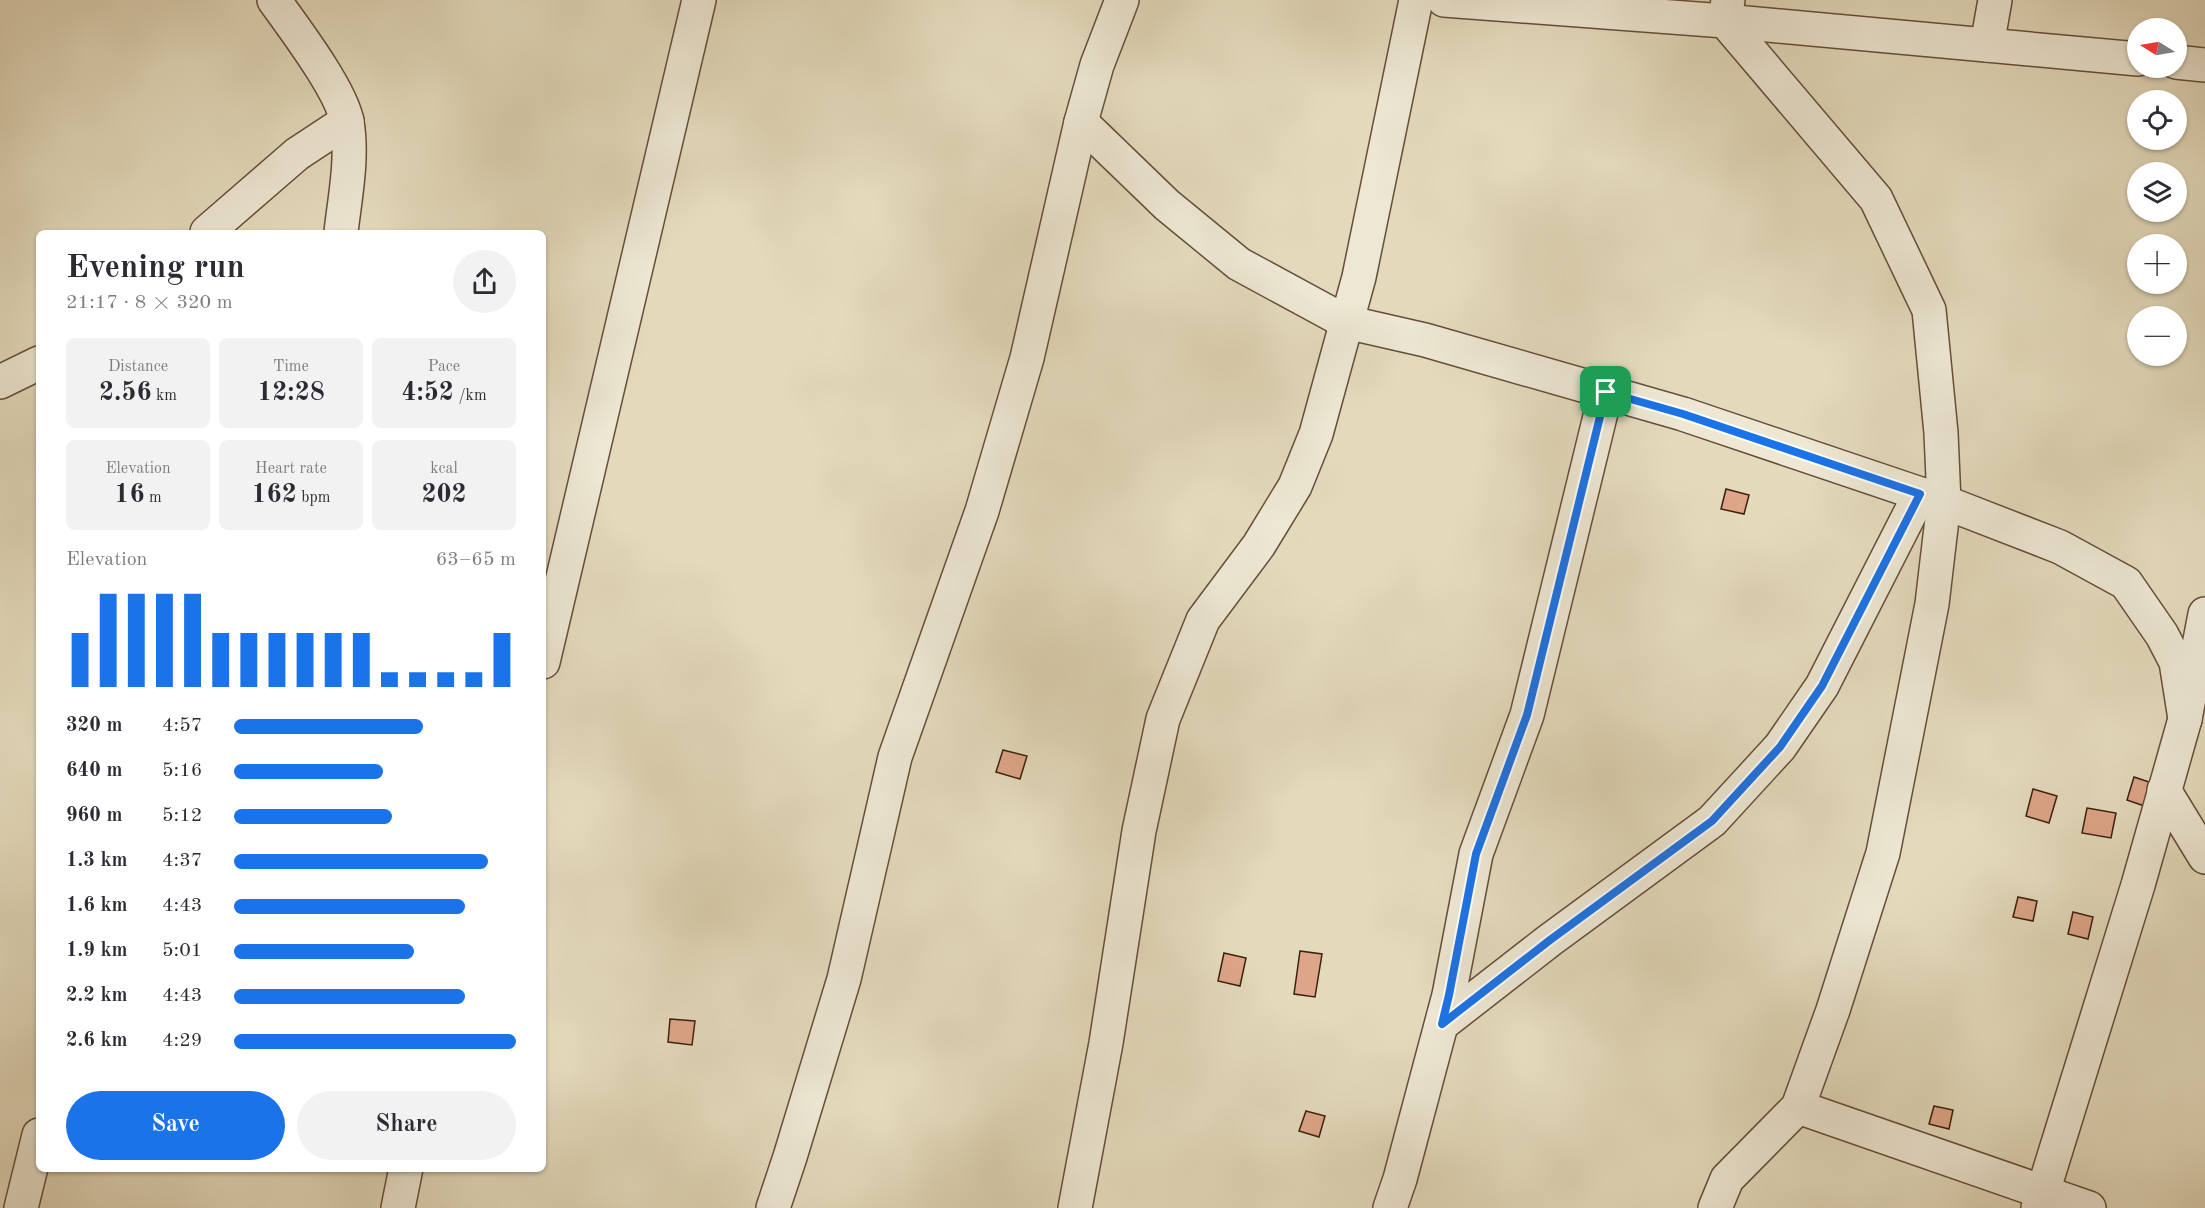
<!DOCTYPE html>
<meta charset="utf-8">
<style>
:root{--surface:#fff;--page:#f2f2f3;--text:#2b2b33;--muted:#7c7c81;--accent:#1a73e8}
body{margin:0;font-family:"Old Standard TT",serif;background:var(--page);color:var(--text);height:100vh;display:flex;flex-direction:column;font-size:22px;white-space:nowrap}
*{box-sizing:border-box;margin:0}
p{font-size:20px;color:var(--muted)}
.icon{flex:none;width:33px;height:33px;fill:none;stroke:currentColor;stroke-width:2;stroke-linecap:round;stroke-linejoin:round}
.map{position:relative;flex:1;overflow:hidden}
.sheet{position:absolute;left:36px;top:230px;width:510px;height:942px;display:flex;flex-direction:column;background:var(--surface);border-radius:9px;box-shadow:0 2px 4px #0004}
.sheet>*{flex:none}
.needle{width:39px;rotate:281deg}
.tools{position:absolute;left:2127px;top:18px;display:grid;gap:12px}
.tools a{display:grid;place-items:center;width:60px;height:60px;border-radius:50%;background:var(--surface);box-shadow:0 2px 4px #0004;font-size:30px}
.pin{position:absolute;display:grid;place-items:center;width:51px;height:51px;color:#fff;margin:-26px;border-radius:12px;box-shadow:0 3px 9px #0006}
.round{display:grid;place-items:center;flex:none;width:63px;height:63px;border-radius:32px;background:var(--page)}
.summary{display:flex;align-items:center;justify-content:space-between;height:102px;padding:0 30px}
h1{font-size:33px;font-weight:800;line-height:45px}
.figures{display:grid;grid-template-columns:repeat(3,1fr);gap:9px;height:102px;padding:6px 30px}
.figures div{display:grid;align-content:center;border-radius:9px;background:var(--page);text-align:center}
.figures b{font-size:26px;font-weight:800}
.figures small{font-size:16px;font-weight:400}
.figures p{font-size:16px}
.chart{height:168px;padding:12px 30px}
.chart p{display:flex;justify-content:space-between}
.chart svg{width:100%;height:108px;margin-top:6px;stroke:var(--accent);stroke-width:6}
.primary-button{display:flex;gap:12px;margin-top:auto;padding:12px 30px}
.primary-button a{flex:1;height:69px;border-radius:36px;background:var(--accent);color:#fff;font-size:24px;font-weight:800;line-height:69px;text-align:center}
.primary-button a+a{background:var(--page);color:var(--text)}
ul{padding:0 30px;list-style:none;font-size:20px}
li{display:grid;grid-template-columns:96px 72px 1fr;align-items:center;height:45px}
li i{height:15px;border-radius:8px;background:var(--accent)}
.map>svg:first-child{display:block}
.building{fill:#dea689;stroke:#3d1f0f;stroke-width:1.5}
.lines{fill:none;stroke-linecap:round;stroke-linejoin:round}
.minor-casing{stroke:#664e3a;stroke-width:36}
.minor{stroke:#ede7d3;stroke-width:33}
.route-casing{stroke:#fff;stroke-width:12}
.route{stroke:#1a73e8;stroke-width:8}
</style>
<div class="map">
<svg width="2205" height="1208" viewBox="0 0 2205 1208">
<rect width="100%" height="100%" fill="#e3dabc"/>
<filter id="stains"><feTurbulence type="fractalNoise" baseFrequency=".00333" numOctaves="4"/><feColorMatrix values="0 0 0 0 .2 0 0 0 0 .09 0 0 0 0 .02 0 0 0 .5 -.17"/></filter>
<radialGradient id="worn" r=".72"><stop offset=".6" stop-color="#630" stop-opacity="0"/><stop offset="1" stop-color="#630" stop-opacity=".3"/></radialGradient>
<g class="building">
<polygon points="1726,489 1749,495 1744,514 1721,509"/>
<polygon points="1003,750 1027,756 1020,779 996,772"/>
<polygon points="2134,777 2158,785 2150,808 2127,800"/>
<polygon points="2033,789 2057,796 2049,823 2026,816"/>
<polygon points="2087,808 2116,813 2111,838 2082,833"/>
<polygon points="2018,897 2037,901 2033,921 2013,917"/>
<polygon points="2073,912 2093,917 2088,939 2068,934"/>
<polygon points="1300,951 1322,954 1315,997 1294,994"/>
<polygon points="1224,953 1246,958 1240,986 1218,981"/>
<polygon points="670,1019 695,1021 692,1045 668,1042"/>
<polygon points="1934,1106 1953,1110 1949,1129 1929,1124"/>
<polygon points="1306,1111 1325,1116 1319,1137 1299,1131"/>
</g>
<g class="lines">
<defs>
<g id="minor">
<path d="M274 0C294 28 342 91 347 122 353 158 345 197 341 232"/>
<polyline points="1444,0 1725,21 2138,59"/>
<polyline points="1987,45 1995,0"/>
<polyline points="2176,62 2205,65"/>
<polyline points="1081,122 1167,205 1239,264 1346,322 1425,340 1683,414 1944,502 2060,547 2126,583 2162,635 2176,662 2185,719"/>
<polyline points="207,232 297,154 347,121"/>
<polyline points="0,382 39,363"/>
<polyline points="543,662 699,0"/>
<polyline points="2164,790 2205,857"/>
<polyline points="1442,1024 1550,940 1712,821 1780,747 1822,686 1920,494"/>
<polyline points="1798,1107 2089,1208"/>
<polyline points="21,1208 39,1135"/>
<polyline points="398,1208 406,1168"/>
<polyline points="773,1208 790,1157 844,979 895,757 982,511 1027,358 1081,122 1097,65 1122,0"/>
<polyline points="1075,1208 1106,1043 1139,831 1163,719 1203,620 1259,545 1295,486 1316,434 1359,277 1416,0"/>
<polyline points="1390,1208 1400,1179 1449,995 1476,854 1527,715 1606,392"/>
<polyline points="1715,1208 1727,1179 1798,1107 1833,1010 1883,853 1932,604 1944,502 1941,433 1929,310 1876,199 1725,21 1728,0"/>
<polyline points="2038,1208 2138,885 2185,719 2205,614"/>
</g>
</defs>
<use href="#minor" class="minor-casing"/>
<use href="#minor" class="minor"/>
</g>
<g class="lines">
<defs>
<polygon id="route" points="1606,392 1683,414 1920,494 1822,686 1780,747 1712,821 1550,940 1442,1024 1449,995 1476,854 1527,715"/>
</defs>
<use href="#route" class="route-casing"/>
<use href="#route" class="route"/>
</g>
<rect width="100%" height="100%" filter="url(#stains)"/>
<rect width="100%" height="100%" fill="url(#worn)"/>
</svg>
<div class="tools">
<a><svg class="needle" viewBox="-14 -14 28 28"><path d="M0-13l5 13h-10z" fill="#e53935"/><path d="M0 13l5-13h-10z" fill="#7c7c81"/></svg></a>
<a><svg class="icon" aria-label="locate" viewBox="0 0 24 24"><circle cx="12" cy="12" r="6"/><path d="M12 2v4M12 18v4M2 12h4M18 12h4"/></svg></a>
<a><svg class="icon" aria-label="layers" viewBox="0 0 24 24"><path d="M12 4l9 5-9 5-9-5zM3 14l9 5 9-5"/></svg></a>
<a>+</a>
<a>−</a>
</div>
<div class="pin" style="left:1606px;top:392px;background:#1e9e55"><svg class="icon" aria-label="arrive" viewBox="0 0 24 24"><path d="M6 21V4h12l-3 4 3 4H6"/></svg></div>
<section class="sheet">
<div class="summary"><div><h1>Evening run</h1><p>21:17 · 8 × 320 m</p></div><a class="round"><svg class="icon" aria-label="share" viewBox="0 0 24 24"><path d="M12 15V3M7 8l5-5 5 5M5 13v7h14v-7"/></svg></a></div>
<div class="figures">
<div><p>Distance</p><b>2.56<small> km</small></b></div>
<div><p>Time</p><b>12:28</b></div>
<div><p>Pace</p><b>4:52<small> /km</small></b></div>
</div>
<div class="figures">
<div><p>Elevation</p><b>16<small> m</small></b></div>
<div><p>Heart rate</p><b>162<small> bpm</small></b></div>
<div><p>kcal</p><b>202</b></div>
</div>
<div class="chart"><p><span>Elevation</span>63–65 m</p>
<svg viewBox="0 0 160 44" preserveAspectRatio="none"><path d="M5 44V22M15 44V6M25 44V6M35 44V6M45 44V6M55 44V22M65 44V22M75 44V22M85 44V22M95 44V22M105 44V22M115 44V38M125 44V38M135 44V38M145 44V38M155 44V22"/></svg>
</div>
<ul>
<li><b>320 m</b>4:57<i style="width:67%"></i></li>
<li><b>640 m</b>5:16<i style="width:53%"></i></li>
<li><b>960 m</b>5:12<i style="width:56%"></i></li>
<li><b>1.3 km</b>4:37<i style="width:90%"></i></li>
<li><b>1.6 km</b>4:43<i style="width:82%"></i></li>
<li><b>1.9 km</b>5:01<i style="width:64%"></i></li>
<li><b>2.2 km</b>4:43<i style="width:82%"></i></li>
<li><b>2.6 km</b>4:29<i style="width:100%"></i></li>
</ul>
<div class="primary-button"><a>Save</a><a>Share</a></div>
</section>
</div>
